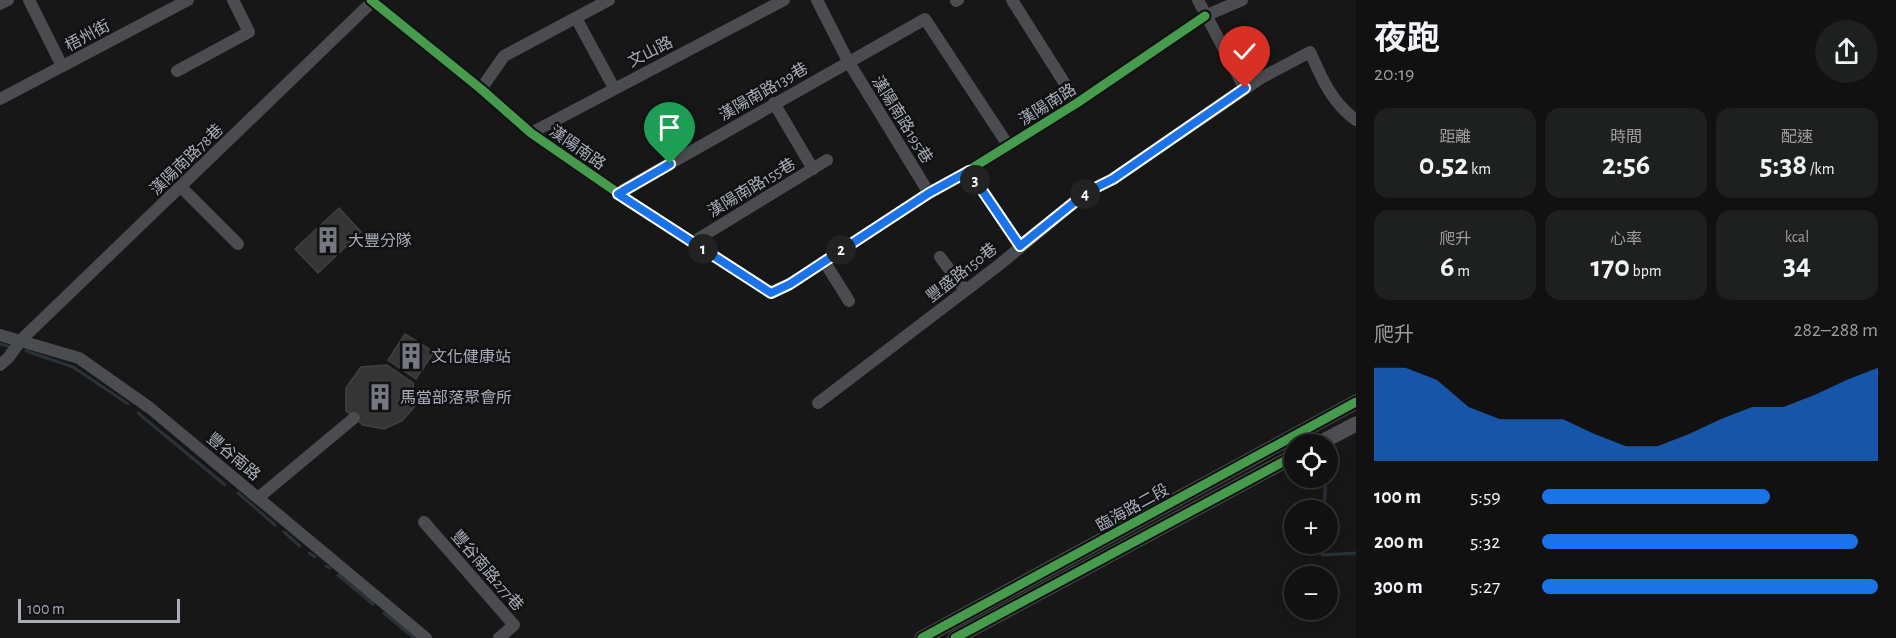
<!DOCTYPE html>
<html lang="zh-TW">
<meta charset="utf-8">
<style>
:root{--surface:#111;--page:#1e1f1f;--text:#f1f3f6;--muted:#9c9d9f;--line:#303131;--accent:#1a73e8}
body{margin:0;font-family:"Alegreya Sans","Noto Sans TC",sans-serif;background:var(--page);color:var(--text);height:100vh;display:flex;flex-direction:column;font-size:22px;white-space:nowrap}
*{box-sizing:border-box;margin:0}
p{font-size:20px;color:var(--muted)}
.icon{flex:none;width:33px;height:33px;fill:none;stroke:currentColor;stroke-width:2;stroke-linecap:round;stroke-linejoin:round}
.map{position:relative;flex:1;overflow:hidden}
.details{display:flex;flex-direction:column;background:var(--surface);width:540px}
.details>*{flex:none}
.controls{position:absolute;left:1284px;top:434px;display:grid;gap:12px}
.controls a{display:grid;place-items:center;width:54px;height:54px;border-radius:50%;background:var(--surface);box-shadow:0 3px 15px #0003,0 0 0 2px var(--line);font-size:30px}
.scale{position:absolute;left:18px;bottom:15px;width:162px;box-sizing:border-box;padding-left:6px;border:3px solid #a8adb8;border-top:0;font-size:16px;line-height:21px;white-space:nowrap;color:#a8adb8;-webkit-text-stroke:4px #111113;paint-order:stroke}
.pin{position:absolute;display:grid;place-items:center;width:51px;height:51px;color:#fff;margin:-62px -26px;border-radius:50% 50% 50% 0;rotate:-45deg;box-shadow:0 0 6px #0007}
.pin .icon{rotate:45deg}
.km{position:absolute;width:30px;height:30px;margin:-15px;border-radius:50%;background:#222;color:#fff;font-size:16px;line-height:30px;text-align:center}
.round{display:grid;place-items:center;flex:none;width:63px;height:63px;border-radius:32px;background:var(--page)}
.headline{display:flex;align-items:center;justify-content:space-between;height:102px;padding:0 18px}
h1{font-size:33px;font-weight:700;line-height:45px}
.figures{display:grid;grid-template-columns:repeat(3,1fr);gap:9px;height:102px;padding:6px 18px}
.figures div{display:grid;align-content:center;border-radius:15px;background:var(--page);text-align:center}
.figures b{font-size:30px;font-weight:700}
.figures small{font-size:16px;font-weight:400}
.figures p{font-size:16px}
.chart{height:168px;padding:12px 18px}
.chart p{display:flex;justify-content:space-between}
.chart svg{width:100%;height:108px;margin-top:6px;fill:var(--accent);opacity:.7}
ul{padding:0 18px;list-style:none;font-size:20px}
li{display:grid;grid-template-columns:96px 72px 1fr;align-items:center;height:45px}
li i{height:15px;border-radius:8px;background:var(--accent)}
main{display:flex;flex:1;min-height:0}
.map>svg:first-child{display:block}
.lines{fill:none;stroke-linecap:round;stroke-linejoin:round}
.stream{stroke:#2a3239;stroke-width:3}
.building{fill:#353536;stroke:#3f4043;stroke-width:1.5}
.minor{stroke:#4b4c50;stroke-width:12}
.major{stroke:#4d4f52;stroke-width:15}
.cycleway-casing{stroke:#111113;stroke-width:13}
.cycleway{stroke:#469c4c;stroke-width:9}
.route-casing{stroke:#fff;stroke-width:12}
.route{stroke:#1a73e8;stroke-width:8}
.labels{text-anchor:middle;stroke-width:5;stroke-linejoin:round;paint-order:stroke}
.street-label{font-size:16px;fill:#a8adb8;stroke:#111113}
.poi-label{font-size:16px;fill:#a8adb8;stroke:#111113;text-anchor:start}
</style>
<main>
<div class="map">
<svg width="1356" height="638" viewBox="0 0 1356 638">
<rect width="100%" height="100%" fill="#171717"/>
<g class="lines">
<g class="stream">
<polyline points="0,344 8,346"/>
<polyline points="26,351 73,367 128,404"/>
<polyline points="138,413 225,485"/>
<polyline points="238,493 275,525"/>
<polyline points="1324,510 1326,477"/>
<polyline points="284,532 300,546"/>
<polyline points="1321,543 1322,555 1356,553"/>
<polyline points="309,553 315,557"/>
<polyline points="326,566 330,568"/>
<polyline points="338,575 373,604"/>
<polyline points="384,613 414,638"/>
</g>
</g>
<g class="building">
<polygon points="339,208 361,232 318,273 295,249"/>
<polygon points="405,334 434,352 416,379 388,360"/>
<polygon points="387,365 413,383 415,406 402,421 384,429 363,425 346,411 346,388 361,367"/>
</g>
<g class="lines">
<g class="minor">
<polyline points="29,0 62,66"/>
<polyline points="371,0 481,89 531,133 618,193 771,293 790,284 929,193 969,170 1077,103 1205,16 1242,0"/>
<polyline points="817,0 848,61 929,193"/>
<polyline points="1012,0 1077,103"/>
<polyline points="1198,0 1245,89"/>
<polyline points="956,1 958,0"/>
<polyline points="0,4 8,0"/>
<polyline points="576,18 614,88"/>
<polyline points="177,71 249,32 233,0"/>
<polyline points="481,89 504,56 609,0"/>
<polyline points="0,99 188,0"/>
<polyline points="774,103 813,169"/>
<polyline points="531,133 784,0"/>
<polyline points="969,170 1020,246"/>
<polyline points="181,187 238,244"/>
<polyline points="618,193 925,19 1008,145"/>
<polyline points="693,242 827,160"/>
<polyline points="940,257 965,290"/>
<polyline points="824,261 849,301"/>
<polyline points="0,335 79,358 150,408 426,638"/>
<polyline points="0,365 9,357 21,340 374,0"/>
<path d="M818 403 999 265 1087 192 1113 179 1261 78 1310 52C1322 79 1332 103 1356 120"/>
<polyline points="258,498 354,418"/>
<polyline points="424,522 514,625 499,638"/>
</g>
<g class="major">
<polyline points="1318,444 1356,424"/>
<polyline points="922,638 1356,402"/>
<polyline points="955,638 1294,456"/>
</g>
<defs>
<g id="cycleway">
<polyline points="371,0 481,89 531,133 618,193 771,293 790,284 929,193 969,170 1077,103 1205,16"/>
<polyline points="922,638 1356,402"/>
<polyline points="955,638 1294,456"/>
</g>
</defs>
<use href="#cycleway" class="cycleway-casing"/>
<use href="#cycleway" class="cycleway"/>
</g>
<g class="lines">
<defs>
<polyline id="route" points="670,164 618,194 771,293 790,284 929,193 969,171 1020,246 1087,192 1113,179 1245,88"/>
</defs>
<use href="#route" class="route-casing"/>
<use href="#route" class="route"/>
</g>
<defs>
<symbol id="building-bare" viewBox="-9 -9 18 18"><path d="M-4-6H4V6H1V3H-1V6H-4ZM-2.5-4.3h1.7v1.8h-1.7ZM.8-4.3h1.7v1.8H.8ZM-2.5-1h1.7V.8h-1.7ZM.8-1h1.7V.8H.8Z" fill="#757880" stroke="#111113" stroke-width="2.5" paint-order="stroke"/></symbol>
</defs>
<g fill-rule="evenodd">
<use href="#building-bare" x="309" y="221" width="38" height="38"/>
<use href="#building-bare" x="392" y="337" width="38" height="38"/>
<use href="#building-bare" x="361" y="378" width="38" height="38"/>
</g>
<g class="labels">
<g class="street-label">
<text transform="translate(87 35) rotate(-28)" y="6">梧州街</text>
<text transform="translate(650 51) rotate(-27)" y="6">文山路</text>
<text transform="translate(763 91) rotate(-30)" y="6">漢陽南路139巷</text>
<text transform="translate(1047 104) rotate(-32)" y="6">漢陽南路</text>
<text transform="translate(903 119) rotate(58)" y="6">漢陽南路195巷</text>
<text transform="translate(578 147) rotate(35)" y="6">漢陽南路</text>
<text transform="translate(186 159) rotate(-44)" y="6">漢陽南路78巷</text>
<text transform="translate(751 187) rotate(-31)" y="6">漢陽南路155巷</text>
<text transform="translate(961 272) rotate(-38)" y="6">豐盛路150巷</text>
<text transform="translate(234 456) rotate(40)" y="6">豐谷南路</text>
<text transform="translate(1132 507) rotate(-29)" y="6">臨海路二段</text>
<text transform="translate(488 570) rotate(49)" y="6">豐谷南路277巷</text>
</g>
<g class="poi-label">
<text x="348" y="246">大豐分隊</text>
<text x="431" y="362">文化健康站</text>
<text x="400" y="403">馬當部落聚會所</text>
</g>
</g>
</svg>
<div class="controls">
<a><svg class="icon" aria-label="locate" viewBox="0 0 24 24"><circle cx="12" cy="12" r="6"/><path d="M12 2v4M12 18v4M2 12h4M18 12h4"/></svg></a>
<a>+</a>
<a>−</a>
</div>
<div class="scale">100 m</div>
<div class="pin" style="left:670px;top:164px;background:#1e9e55"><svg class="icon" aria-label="arrive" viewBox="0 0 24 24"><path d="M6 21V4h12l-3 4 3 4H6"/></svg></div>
<div class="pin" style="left:1245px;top:88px;background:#d93025"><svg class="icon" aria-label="check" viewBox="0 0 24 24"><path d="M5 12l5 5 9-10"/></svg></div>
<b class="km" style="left:703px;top:249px">1</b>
<b class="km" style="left:841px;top:250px">2</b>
<b class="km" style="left:975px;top:180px">3</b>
<b class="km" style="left:1085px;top:194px">4</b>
</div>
<section class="details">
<div class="headline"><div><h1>夜跑</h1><p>20:19</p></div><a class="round"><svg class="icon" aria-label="share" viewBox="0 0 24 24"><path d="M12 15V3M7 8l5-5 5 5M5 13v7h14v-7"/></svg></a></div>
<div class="figures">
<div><p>距離</p><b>0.52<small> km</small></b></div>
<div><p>時間</p><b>2:56</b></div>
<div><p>配速</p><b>5:38<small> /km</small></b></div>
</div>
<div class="figures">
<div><p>爬升</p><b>6<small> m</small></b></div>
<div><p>心率</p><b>170<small> bpm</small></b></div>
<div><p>kcal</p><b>34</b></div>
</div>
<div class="chart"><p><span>爬升</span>282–288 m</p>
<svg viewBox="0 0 160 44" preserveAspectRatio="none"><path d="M0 44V6L10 6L20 11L30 22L40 27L50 27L60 27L70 33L80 38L90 38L100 33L110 27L120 22L130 22L140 17L150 11L160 6V44z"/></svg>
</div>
<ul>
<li><b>100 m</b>5:59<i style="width:68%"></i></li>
<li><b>200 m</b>5:32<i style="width:94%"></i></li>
<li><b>300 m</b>5:27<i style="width:100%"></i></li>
</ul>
</section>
</main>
